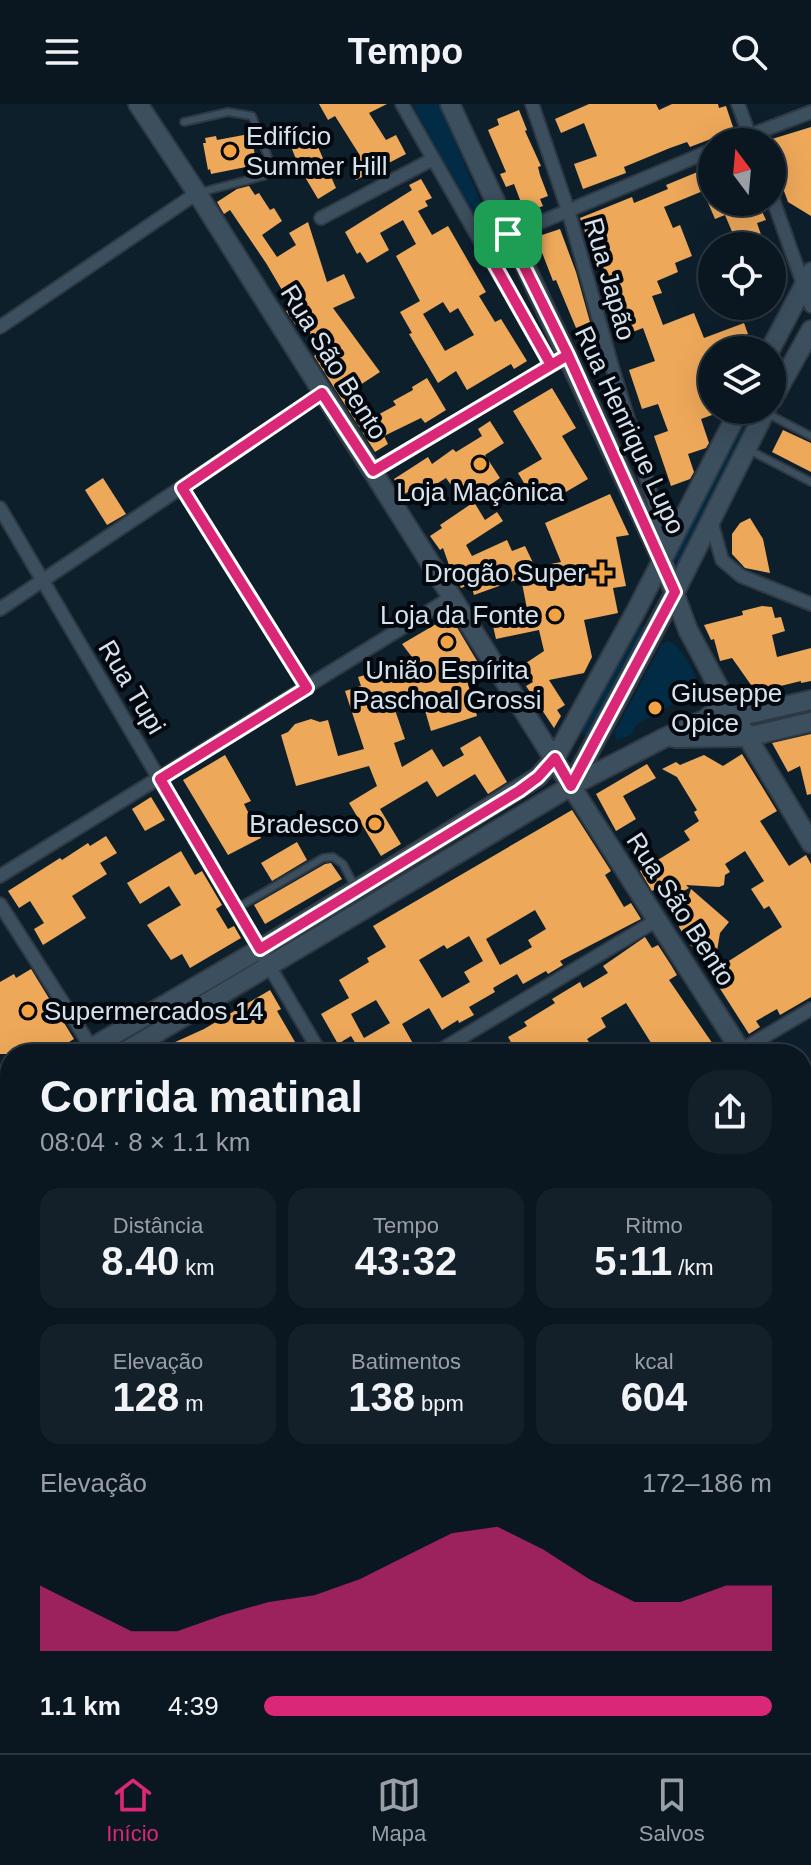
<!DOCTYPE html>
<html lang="pt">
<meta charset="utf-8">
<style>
:root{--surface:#0a1721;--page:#13202a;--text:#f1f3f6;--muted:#999fa5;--line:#2a363f;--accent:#db2777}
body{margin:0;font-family:Arial,sans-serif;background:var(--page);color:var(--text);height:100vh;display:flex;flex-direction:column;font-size:30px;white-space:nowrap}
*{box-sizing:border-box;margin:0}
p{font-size:26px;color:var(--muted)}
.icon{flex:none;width:44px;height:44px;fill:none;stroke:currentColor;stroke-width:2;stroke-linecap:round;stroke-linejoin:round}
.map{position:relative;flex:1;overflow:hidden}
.sheet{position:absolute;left:0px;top:940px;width:812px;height:710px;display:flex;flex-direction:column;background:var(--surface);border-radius:32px 32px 0 0;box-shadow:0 8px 32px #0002,0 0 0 2px var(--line)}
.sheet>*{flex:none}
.needle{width:52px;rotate:344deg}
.controls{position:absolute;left:698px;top:24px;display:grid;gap:16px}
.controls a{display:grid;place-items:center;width:88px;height:88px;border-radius:50%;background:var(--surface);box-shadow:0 8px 32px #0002,0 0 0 2px var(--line);font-size:40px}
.pin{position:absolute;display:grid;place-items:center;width:68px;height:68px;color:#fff;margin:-34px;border-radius:16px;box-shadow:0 4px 12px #0006}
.round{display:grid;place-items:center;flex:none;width:84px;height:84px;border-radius:32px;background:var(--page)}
.head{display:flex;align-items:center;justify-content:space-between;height:136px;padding:0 40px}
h1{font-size:44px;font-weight:800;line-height:60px}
.metrics{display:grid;grid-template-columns:repeat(3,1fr);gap:12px;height:136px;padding:8px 40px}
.metrics div{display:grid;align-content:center;border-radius:20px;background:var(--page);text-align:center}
.metrics b{font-size:40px;font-weight:800}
.metrics small{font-size:22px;font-weight:400}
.metrics p{font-size:22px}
.chart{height:224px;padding:16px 40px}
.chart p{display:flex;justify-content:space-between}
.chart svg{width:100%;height:144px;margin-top:8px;fill:var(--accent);opacity:.7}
ul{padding:0 40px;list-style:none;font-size:26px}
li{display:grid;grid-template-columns:128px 96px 1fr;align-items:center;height:60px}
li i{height:20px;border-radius:10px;background:var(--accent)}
header{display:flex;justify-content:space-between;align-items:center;height:104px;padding:0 40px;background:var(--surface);font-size:36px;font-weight:800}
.tab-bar{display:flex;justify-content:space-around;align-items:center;height:112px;border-top:2px solid var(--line);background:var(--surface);font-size:22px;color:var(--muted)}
.tab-bar a{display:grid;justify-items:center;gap:4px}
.tab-bar .on{color:var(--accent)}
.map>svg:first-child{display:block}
.green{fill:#022b46}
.building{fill:#eea85a;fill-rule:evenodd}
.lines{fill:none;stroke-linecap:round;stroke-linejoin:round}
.lane-casing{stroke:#2f3943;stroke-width:10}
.street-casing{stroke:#2f3943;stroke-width:16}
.secondary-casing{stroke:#2f3943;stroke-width:22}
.lane{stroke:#3c4f5e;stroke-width:6}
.street{stroke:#3c4f5e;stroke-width:12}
.secondary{stroke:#3c4f5e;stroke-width:18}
.route-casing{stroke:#fff;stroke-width:16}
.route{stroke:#db2777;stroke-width:10}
.poi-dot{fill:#f4a344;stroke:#03080e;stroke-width:3}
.labels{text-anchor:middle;stroke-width:8;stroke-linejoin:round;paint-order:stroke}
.poi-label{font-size:26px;fill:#d7e2eb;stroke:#03080e;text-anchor:start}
.street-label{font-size:26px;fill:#d7e2eb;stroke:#03080e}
</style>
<header><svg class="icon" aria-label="menu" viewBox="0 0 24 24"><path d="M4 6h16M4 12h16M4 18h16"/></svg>Tempo<svg class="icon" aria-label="search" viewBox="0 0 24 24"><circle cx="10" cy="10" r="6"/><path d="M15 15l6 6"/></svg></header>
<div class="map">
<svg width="811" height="1649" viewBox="0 0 811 1649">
<rect width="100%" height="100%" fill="#0e1f2c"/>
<g class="green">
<polygon points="412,0 439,0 494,129 488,133 482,126"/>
<polygon points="750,306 763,306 678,462 675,455 677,445"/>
<polygon points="644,522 650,524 591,635 580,628 634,526"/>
<path d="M668 537C681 540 702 579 700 591L694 596 682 595 636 621 631 631 617 636 614 629 662 540Z"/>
<polygon points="811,1244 811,1649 568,1649 562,1640 802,1640 802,1250"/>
</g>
<g class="building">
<polygon points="319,0 387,0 369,9 386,36 396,31 406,50 356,76 350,65 362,59 357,51 359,50 335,12 328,16"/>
<polygon points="589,0 656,0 659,6 672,0 718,0 719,4 726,2 734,26 690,43 687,38 670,44 624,63 626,69 583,85 574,60 597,52 584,19 561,29 555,15"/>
<polygon points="519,6 527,26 525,27 541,62 538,63 540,71 548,92 540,95 543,102 525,109 514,80 506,83 500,70 506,68 488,26 499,21 497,15"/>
<polygon points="811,23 811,112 788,98 772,54 772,35"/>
<polygon points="249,30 252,31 256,61 211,70 210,65 208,66 203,39 206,39 205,34 216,32 217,36"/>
<polygon points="305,34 311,36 314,42 318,43 336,84 318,95 299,63 292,45 294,40"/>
<polygon points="712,62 712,98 748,98 750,102 758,99 766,116 757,119 765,142 738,142 725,111 715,115 703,87 664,103 673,124 680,121 692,152 675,159 678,168 657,177 662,189 652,192 663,221 694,209 704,234 744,219 748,230 737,235 739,242 729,246 712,246 712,282 703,285 712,311 701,315 709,339 706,344 688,350 694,368 690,375 671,382 654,332 668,327 658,300 642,305 629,266 655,257 643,224 622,232 615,215 619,213 610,188 613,187 602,160 599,161 591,144 580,114 632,93 634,99 668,85 666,81"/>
<path d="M421 75 432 94 425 97 428 102 418 107 432 131 448 122 486 188 479 192 495 218 501 215 527 257 514 265 511 260 467 286 456 267 438 279 409 230 412 229 400 208 420 197 396 152 416 140 403 116 380 129 389 146 367 159 360 148 357 150 345 128 412 86 409 81ZM443 198 450 209 458 204 474 231 445 247 423 210Z"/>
<polygon points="249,82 255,91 259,89 270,106 274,104 282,117 262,131 277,153 296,141 289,129 308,118 327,178 344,170 355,194 333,204 380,268 354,285 372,314 396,301 393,297 413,286 412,283 427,274 446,306 425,319 421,314 384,332 388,340 375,348 314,252 322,247 303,219 297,223 286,207 292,203 266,159 230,106 224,110 217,98 237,85"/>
<polygon points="560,125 576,168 590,218 576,224 556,176 553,177 536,133"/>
<polygon points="552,284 576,324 562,332 588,375 547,399 544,394 536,399 518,369 542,355 513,307"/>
<polygon points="490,317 504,339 485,351 500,374 464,399 446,374 425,387 421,380 403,391 394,375 428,353 432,360 453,345 456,348 482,332 478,325"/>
<polygon points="783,326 811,339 811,368 772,348"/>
<polygon points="103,374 126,410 107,421 85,386"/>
<polygon points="610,390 629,431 616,433 626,482 613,484 618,509 584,516 592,553 584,569 549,576 565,601 557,606 561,612 554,624 526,582 533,578 523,561 544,547 539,526 496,535 491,513 527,505 521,474 474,491 471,480 461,484 449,461 443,444 440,446 430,432 442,424 440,421 474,398 485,416 497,408 503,417 466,441 472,452 507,436 512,447 525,442 535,463 561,458 545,419"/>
<polygon points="750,414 763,435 770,469 745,464 732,450 732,430 740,419"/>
<polygon points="762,502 772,503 775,514 781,513 785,527 772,531 777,553 811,544 811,577 801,579 801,577 756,588 732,554 720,557 714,535 711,536 704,521 743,511 742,507"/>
<polygon points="448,513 452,515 480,562 464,566 477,612 431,627 422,596 395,606 405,635 394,639 402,663 432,645 443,663 464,651 460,644 480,632 507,678 488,690 475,670 437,693 427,677 380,705 401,740 381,752 349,699 377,682 369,662 296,682 281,631 288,628 295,620 311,615 320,618 328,616 338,652 364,645 345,587 361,582 358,573 375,568 378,576 418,561 402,540"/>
<polygon points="811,630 811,690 807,691 800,662 788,668 772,639"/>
<polygon points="742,650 777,707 760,717 789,762 806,751 811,760 811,893 780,911 777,905 756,917 760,923 749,930 710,869 782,823 769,802 764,805 751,785 764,777 745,747 725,760 730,768 725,771 724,781 719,783 686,781 689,784 671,794 663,780 652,787 640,767 690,736 684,727 699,717 694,708 697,706 677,673 662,665 676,658 680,661 704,651 723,662"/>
<polygon points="225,651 251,697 244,700 261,734 228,751 183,676"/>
<polygon points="647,660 656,674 623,692 636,715 616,727 596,690"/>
<polygon points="151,693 165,716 145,727 132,705"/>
<path d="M572 706 611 767 605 771 624 803 631 799 641 815 560 857 563 861 548 870 546 867 523 880 517 870 493 884 495 888 469 903 474 911 459 919 458 916 442 926 429 904 402 920 419 950H362L351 932 338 940 321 910 349 894 339 876 369 858 367 854 386 843 373 822ZM535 806 546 825 528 836 532 843 500 861 486 835ZM469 832 483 857 464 868 470 878 442 894 419 856 444 841 447 845ZM376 896 390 919 364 934 351 910Z"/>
<polygon points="106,732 117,749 100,759 107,770 72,792 86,814 43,841 34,825 44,819 30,797 19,804 8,787 60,754 62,756 88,739 90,742"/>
<polygon points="297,738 307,756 272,777 261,759"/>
<polygon points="181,747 195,771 202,767 222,801 216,805 228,825 234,822 241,834 190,864 182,850 171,856 147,821 181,801 169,782 140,800 127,779"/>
<polygon points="331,759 342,775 265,820 254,801 325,760"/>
<polygon points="691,785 729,818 720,829 717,847 691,842 679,823"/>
<polygon points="645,833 652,844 658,841 671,861 677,871 669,876 717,946 710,950 658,950 626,899 601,914 606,923 587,935 597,950 495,950 512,940 508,933 527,922 524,918 555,899 552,895 580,878 583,884 608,869 603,862"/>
<polygon points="31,865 74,935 49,950 0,950 0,878 14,870 16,874"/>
<polygon points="270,886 281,905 277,907 302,950 252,950 248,944 239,950 180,950 173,939 204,925"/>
</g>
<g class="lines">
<defs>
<g id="lane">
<polyline points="184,18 228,8 252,12 270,58 270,64 264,72 201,88"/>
<polyline points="768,310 811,332"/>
<polyline points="749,346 811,378"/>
<polyline points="237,804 323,754 333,753 343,760 355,783"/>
</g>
<g id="street">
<polyline points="402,0 551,261"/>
<polyline points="532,0 568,106 613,266 659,416 661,445"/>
<polyline points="738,0 752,38"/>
<polyline points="732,38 811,8"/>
<polyline points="772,93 811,202"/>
<polyline points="321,114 433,55"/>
<polyline points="484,142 712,46"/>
<polyline points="0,223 197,89"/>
<polyline points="373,367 555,259"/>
<polyline points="182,384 307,584"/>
<polyline points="0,404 321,950"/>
<polyline points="711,417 722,456 741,472 811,500"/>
<polyline points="0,505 322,289"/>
<polyline points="0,772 452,493"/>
<polyline points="0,800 95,949"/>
<polyline points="434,950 657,816"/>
<polyline points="735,950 811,905"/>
<polyline points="0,1183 10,1199"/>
<polyline points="802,1239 811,1234"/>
<polyline points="0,1387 10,1381"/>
<polyline points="0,1548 10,1542"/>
<polyline points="0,1592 10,1607"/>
<polyline points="31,1640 37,1649"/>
<polyline points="298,1640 304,1649"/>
<polyline points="103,1649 119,1640"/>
<polyline points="532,1649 548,1640"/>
</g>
<g id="secondary">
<polyline points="138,0 197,89 571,682 743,950"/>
<polyline points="450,0 662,456 688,526 727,599 811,739"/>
<polyline points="770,246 811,168"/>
<polyline points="772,296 811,226"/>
<polyline points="736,613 811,596"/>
<polyline points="675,634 747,633 811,618"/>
<polyline points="571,682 675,488 766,306"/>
<polyline points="81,950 260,845 538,673 555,654 636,507 739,306"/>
<polyline points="121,950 571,682 664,634 704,616 727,599"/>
<polyline points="0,998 10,992"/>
<polyline points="0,1020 10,1014"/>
<polyline points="802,1043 811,1057"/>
</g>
</defs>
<use href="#lane" class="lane-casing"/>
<use href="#street" class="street-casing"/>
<use href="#secondary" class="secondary-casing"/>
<use href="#lane" class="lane"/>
<use href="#street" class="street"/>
<use href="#secondary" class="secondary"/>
</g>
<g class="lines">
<defs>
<polyline id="route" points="508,130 568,251 373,367 322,289 182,384 307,584 160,675 260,845 519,687 538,673 555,654 571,682 675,488 568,251 551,261 484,142 508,130"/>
</defs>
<use href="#route" class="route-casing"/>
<use href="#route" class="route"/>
</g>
<g class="poi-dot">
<circle cx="230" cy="47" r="8"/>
<circle cx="480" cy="360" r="8"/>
<path d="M598 457h8v8h8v8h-8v8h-8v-8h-8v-8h8z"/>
<circle cx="555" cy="511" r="8"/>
<circle cx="447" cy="538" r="8"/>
<circle cx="655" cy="604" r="8"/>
<circle cx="375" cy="720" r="8"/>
<circle cx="28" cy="907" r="8"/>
</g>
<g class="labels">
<g class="poi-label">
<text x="246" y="41">Edifício<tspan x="246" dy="30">Summer Hill</tspan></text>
<text x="480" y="397" text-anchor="middle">Loja Maçônica</text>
<text x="586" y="478" text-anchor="end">Drogão Super</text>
<text x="539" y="520" text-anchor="end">Loja da Fonte</text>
<text x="447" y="575" text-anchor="middle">União Espírita<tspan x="447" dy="30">Paschoal Grossi</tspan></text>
<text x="671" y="598">Giuseppe<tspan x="671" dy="30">Opice</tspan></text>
<text x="359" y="729" text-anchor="end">Bradesco</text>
<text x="44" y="916">Supermercados 14</text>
</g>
<g class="street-label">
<text transform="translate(610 175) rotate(74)" y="9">Rua Japão</text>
<text transform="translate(334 258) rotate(58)" y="9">Rua São Bento</text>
<text transform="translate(630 326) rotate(65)" y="9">Rua Henrique Lupo</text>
<text transform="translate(132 583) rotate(59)" y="9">Rua Tupi</text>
<text transform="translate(681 805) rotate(57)" y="9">Rua São Bento</text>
</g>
</g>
</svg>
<div class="controls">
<a><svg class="needle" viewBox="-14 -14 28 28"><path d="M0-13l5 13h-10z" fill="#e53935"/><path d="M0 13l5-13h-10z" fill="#999fa5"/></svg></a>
<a><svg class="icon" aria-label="locate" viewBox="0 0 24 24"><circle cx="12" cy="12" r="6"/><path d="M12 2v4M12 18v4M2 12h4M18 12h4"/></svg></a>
<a><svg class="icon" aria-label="layers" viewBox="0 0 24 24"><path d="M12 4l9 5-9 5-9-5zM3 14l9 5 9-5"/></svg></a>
</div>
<div class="pin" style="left:508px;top:130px;background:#1e9e55"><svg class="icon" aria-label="arrive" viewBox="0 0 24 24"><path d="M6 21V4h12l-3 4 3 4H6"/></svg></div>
<section class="sheet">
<div class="head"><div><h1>Corrida matinal</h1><p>08:04 · 8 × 1.1 km</p></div><a class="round"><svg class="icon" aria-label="share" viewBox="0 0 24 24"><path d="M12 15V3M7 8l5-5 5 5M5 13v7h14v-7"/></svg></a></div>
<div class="metrics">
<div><p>Distância</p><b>8.40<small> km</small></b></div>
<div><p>Tempo</p><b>43:32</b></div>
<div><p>Ritmo</p><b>5:11<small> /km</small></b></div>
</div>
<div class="metrics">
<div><p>Elevação</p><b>128<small> m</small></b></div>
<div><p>Batimentos</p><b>138<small> bpm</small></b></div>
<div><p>kcal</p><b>604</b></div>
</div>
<div class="chart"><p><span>Elevação</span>172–186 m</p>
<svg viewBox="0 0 160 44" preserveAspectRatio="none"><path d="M0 44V24L10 31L20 38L30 38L40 33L50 29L60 27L70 22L80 15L90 8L100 6L110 13L120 22L130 29L140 29L150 24L160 24V44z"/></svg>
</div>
<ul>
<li><b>1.1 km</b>4:39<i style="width:100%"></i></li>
</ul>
</section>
</div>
<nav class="tab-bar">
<a class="on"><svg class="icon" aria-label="home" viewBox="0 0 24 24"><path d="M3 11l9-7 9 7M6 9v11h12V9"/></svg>Início</a>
<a><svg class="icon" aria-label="map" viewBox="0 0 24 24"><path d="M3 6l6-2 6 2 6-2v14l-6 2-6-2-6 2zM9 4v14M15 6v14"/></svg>Mapa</a>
<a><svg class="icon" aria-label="saved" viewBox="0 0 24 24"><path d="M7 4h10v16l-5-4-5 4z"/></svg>Salvos</a>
</nav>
